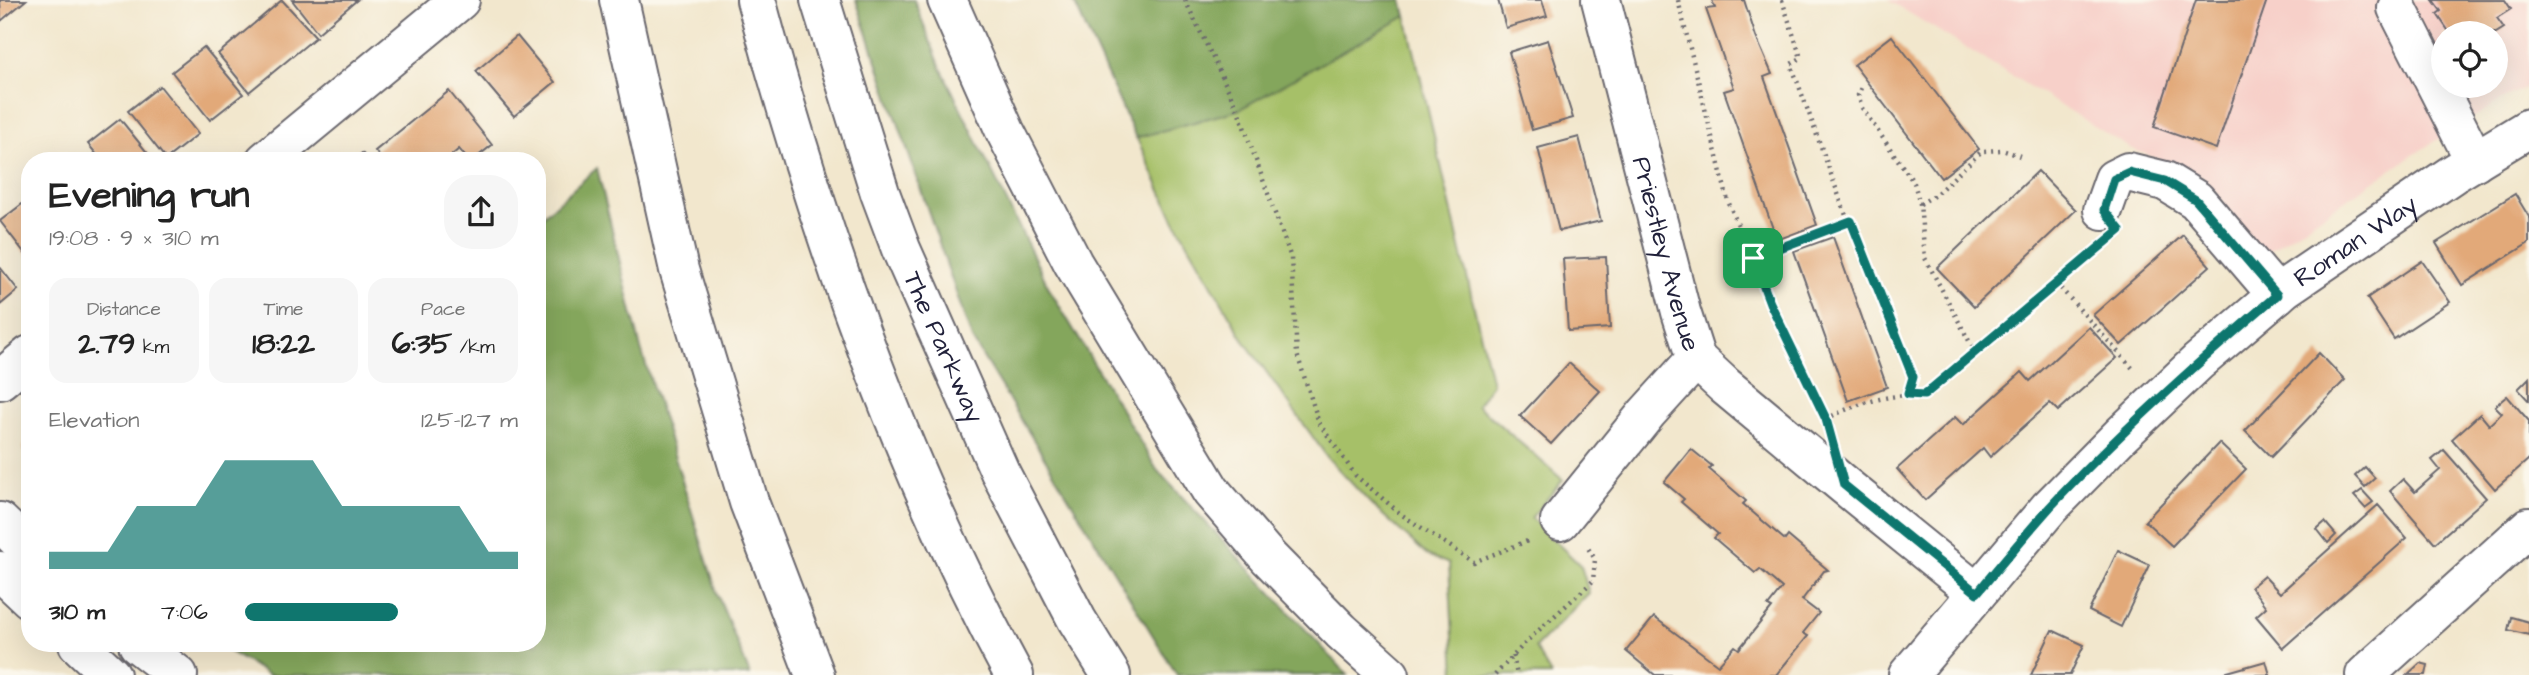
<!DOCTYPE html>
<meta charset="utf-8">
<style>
:root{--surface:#fff;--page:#f6f6f6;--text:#222;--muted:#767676;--accent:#0f766e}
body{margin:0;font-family:"Architects Daughter",sans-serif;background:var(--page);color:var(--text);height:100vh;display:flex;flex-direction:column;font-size:26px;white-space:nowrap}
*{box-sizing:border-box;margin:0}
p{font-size:23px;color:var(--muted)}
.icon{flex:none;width:38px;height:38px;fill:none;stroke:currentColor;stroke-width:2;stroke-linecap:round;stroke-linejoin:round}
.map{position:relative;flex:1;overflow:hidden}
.side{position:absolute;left:21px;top:152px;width:525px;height:500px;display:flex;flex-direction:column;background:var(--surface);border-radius:28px;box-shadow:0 7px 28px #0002}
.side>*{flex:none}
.fabs{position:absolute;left:2431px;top:21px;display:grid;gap:14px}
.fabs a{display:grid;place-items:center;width:77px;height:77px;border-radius:50%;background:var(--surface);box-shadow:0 7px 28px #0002;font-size:35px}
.pin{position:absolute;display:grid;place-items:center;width:60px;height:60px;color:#fff;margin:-30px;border-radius:14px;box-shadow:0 4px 10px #0006}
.round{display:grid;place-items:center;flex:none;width:74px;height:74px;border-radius:28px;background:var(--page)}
.headline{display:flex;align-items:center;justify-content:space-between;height:119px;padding:0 28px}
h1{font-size:38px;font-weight:800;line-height:52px}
.figures{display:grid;grid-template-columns:repeat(3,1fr);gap:10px;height:119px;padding:7px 28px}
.figures div{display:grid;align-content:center;border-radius:18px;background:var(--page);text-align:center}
.figures b{font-size:30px;font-weight:800}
.figures small{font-size:19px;font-weight:400}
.figures p{font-size:19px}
.chart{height:196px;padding:14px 28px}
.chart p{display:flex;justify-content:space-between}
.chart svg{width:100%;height:126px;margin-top:7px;fill:var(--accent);opacity:.7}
ul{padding:0 28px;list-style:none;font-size:23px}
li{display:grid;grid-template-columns:112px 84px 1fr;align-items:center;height:52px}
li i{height:18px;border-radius:9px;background:var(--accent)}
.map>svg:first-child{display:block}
.built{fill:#f7d0c9;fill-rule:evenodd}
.green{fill:#a6c067;stroke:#647151;stroke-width:2}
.forest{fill:#84a65c;stroke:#53644c;stroke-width:2}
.building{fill:#e2a979}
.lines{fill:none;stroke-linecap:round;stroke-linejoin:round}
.minor-casing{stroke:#6b676e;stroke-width:42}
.major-casing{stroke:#6b676e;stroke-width:42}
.highway-casing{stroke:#6b676e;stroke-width:42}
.path{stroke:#6b676e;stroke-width:4.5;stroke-dasharray:2 5;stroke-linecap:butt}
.minor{stroke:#fff;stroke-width:38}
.major{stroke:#fff;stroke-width:38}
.highway{stroke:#fff;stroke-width:38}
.route-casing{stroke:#fff;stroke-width:14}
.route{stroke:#0f766e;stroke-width:9}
.labels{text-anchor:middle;stroke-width:7;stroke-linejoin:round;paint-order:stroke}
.street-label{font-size:26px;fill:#22223b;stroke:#fbf7ec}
</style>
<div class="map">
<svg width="2529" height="675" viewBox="0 0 2529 675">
<rect width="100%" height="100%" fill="#fbf7ec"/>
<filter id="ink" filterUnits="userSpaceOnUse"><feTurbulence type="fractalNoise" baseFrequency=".0143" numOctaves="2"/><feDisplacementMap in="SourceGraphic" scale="14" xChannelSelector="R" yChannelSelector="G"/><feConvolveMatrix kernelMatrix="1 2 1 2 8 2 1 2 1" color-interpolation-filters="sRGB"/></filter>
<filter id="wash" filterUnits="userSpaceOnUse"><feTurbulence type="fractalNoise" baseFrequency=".00686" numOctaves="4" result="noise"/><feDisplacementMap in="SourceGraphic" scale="28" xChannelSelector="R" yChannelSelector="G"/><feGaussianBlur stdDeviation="1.57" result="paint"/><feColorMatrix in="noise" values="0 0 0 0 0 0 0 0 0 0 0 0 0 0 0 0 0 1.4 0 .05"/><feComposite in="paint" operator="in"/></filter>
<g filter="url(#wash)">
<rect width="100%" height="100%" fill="#f2e7cd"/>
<path class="built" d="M1888 0H2529V86L2506 97 2427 146 2264 254 2203 177 2130 148ZM2443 33H2496V86H2443Z"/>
<polygon class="green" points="1073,0 1406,16 1492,384 1477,405 1563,480 1531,518 1581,566 1589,593 1535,648 1551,675 1455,675 1449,564 1427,555 1372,505 1328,458 1245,342 1174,219"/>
<g class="forest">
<polygon points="856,0 914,0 941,68 1050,290 1157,470 1348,675 1177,675 972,339"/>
<polygon points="1073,0 1402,0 1406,16 1238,110 1136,138"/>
<polygon points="597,168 641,349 718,596 750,675 269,675 217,644 537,644 537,221"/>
</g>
<g id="blocks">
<g class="building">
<polygon points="0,0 26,0 1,21"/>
<polygon points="282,0 316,37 249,92 218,54"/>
<polygon points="292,0 357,0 318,33"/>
<polygon points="1498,0 1542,0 1547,16 1506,28"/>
<polygon points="1712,0 1744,0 1756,37 1772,74 1764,77 1817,225 1777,240 1724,91 1734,88 1706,9 1715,8"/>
<polygon points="2196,0 2267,0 2216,149 2154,127"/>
<polygon points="2433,0 2505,0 2511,9 2497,18 2504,28 2496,33 2450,33 2437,14 2441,11"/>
<polygon points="517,36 555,82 514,116 476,71"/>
<polygon points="1892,36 1979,149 1941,178 1854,65"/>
<polygon points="1548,40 1573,118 1532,130 1509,52"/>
<polygon points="204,47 243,94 210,120 172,72"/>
<polygon points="160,86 198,134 166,159 128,111"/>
<polygon points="449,91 492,145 472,161 469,161 459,149 445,161 383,161 375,151"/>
<polygon points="120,119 154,161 102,161 88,144"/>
<polygon points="1579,137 1601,221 1559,231 1538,148"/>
<polygon points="362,153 369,161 353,161"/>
<polygon points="2038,171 2076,210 1974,307 1937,268"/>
<polygon points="2515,194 2529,217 2529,243 2462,285 2436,243"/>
<polygon points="30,198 30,260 0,221"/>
<polygon points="2183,235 2210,266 2121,345 2093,315"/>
<polygon points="1833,237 1887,387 1848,401 1794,251"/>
<polygon points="1606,257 1610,328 1568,331 1563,259"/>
<polygon points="2422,261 2450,302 2394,339 2367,298"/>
<polygon points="0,267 18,290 0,305"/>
<polygon points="2089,327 2117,358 2058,411 2050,403 1990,457 1983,448 1925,500 1897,469 1955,417 1963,425 2022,372 2030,381"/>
<polygon points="2319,353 2345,380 2271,457 2245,431"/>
<polygon points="1569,363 1600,391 1551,444 1520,416"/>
<polygon points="2529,378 2529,401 2518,389"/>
<polygon points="2507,396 2529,421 2529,459 2495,489 2452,439 2480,414 2489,425 2502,413 2495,406"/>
<polygon points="30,441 30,457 22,448"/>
<polygon points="2219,443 2246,469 2172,546 2145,521"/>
<polygon points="1691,449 1712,466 1709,469 1746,501 1743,504 1785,540 1788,536 1828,570 1824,571 1802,600 1819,613 1803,633 1808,636 1776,675 1655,675 1626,651 1654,617 1718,665 1735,646 1739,649 1772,608 1768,606 1782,588 1760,569 1755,573 1714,538 1718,534 1681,502 1684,499 1664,482"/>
<polygon points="2444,450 2486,498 2435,543 2390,491 2403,479 2415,492 2440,470 2432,460"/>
<polygon points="2365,467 2375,478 2365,487 2355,476"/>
<polygon points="2362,490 2373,502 2365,508 2354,496"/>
<polygon points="2378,505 2407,538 2283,648 2256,616 2266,607 2251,587 2264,576 2280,593"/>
<polygon points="2325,522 2336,535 2328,543 2317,529"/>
<polygon points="2118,550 2150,565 2121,627 2089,611"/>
<polygon points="2511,617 2529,622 2529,635 2508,630"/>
<polygon points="2052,630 2084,645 2070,675 2031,675"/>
<polygon points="2266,661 2270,675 2225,675 2224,673"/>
<polygon points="2420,663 2428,665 2426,675 2407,675"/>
</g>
</g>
</g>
<g filter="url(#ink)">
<use href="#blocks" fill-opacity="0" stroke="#6b676e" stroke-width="2"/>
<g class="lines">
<defs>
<g id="minor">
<path id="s1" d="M1601 0 1681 312 1696 359 1725 386 1844 485 1977 593"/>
<polyline points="2397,8 2475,161"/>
<polyline points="265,161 460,0"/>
<polyline points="2103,210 2114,179 2128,172 2165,181 2196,200 2277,295"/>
<polyline points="0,380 30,355"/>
<polyline points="1560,521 1647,413 1696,359"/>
<path id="s2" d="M1908 675 2049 508 2121 435 2198 362 2285 288 2453 174 2529 128"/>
<polyline points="2365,675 2529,527"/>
</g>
<g id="major">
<polyline points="0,522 30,551"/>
<polyline points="0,571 30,599"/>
<polyline points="78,644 111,675"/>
<polyline points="138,644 178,675"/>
</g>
<g id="highway">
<polyline points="619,0 679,270 749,502 815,675"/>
<path d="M756 0C818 231 900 465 1014 675"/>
<path id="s3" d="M820 0 880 193 901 249 1000 472 1077 620 1111 675"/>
<polyline points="947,0 1005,131 1073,263 1211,491 1269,558 1341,631 1390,675"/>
</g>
</defs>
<use href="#minor" class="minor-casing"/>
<use href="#major" class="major-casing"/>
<use href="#highway" class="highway-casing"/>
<g class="path">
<polyline points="1185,0 1238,110 1291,258 1297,354 1319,423 1356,476 1402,515 1474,562 1530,540"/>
<polyline points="1678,0 1728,201 1770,303 1826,420"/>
<polyline points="1782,0 1801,58 1791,64 1848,221 1851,221 1913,377 1908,394"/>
<polyline points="1861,88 1858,95 1862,108 1914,183 1920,204 1925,258 1975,352"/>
<polyline points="1920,204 1935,195 1982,151 2002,150 2020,156"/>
<polyline points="1753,258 1848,221"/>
<polyline points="2056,283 2135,371"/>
<path d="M1826 419C1855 404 1890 393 1924 395L2099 247"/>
<polyline points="1513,656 1517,675"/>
<polyline points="1495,675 1528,640 1593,581 1595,559 1586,545"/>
</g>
<use href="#minor" class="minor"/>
<use href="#major" class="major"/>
<use href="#highway" class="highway"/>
</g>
</g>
<g class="lines" filter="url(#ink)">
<defs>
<path id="route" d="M2129 172 2165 181 2196 200 2277 295C2198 362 2121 431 2050 507 2025 535 2001 564 1977 593L1844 485 1826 419 1770 303 1753 258 1851 221 1913 377 1908 394 1924 395 2120 230 2104 210 2114 179Z"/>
</defs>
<use href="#route" class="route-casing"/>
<use href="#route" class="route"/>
</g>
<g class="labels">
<g class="street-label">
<text dy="9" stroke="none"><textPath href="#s2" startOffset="626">Roman Way</textPath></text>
<text dy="9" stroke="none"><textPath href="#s1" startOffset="262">Priestley Avenue</textPath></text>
<text dy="9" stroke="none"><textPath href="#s3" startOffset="369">The Parkway</textPath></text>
</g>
</g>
</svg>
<div class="fabs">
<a><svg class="icon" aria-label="locate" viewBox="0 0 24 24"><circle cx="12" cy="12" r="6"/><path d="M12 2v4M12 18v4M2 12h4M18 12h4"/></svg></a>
</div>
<div class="pin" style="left:1753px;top:258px;background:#1e9e55"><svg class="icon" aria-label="arrive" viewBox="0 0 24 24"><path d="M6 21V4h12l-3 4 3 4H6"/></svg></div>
<section class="side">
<div class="headline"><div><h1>Evening run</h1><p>19:08 · 9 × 310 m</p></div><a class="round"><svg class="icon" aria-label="share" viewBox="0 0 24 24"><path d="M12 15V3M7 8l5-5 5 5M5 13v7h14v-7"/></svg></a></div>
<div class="figures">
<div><p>Distance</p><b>2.79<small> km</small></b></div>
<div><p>Time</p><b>18:22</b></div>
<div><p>Pace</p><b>6:35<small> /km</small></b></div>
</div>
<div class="chart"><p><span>Elevation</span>125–127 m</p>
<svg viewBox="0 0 160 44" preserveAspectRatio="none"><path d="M0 44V38L10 38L20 38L30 22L40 22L50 22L60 6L70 6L80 6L90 6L100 22L110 22L120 22L130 22L140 22L150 38L160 38V44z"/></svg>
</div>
<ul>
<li><b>310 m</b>7:06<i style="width:56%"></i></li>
</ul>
</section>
</div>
